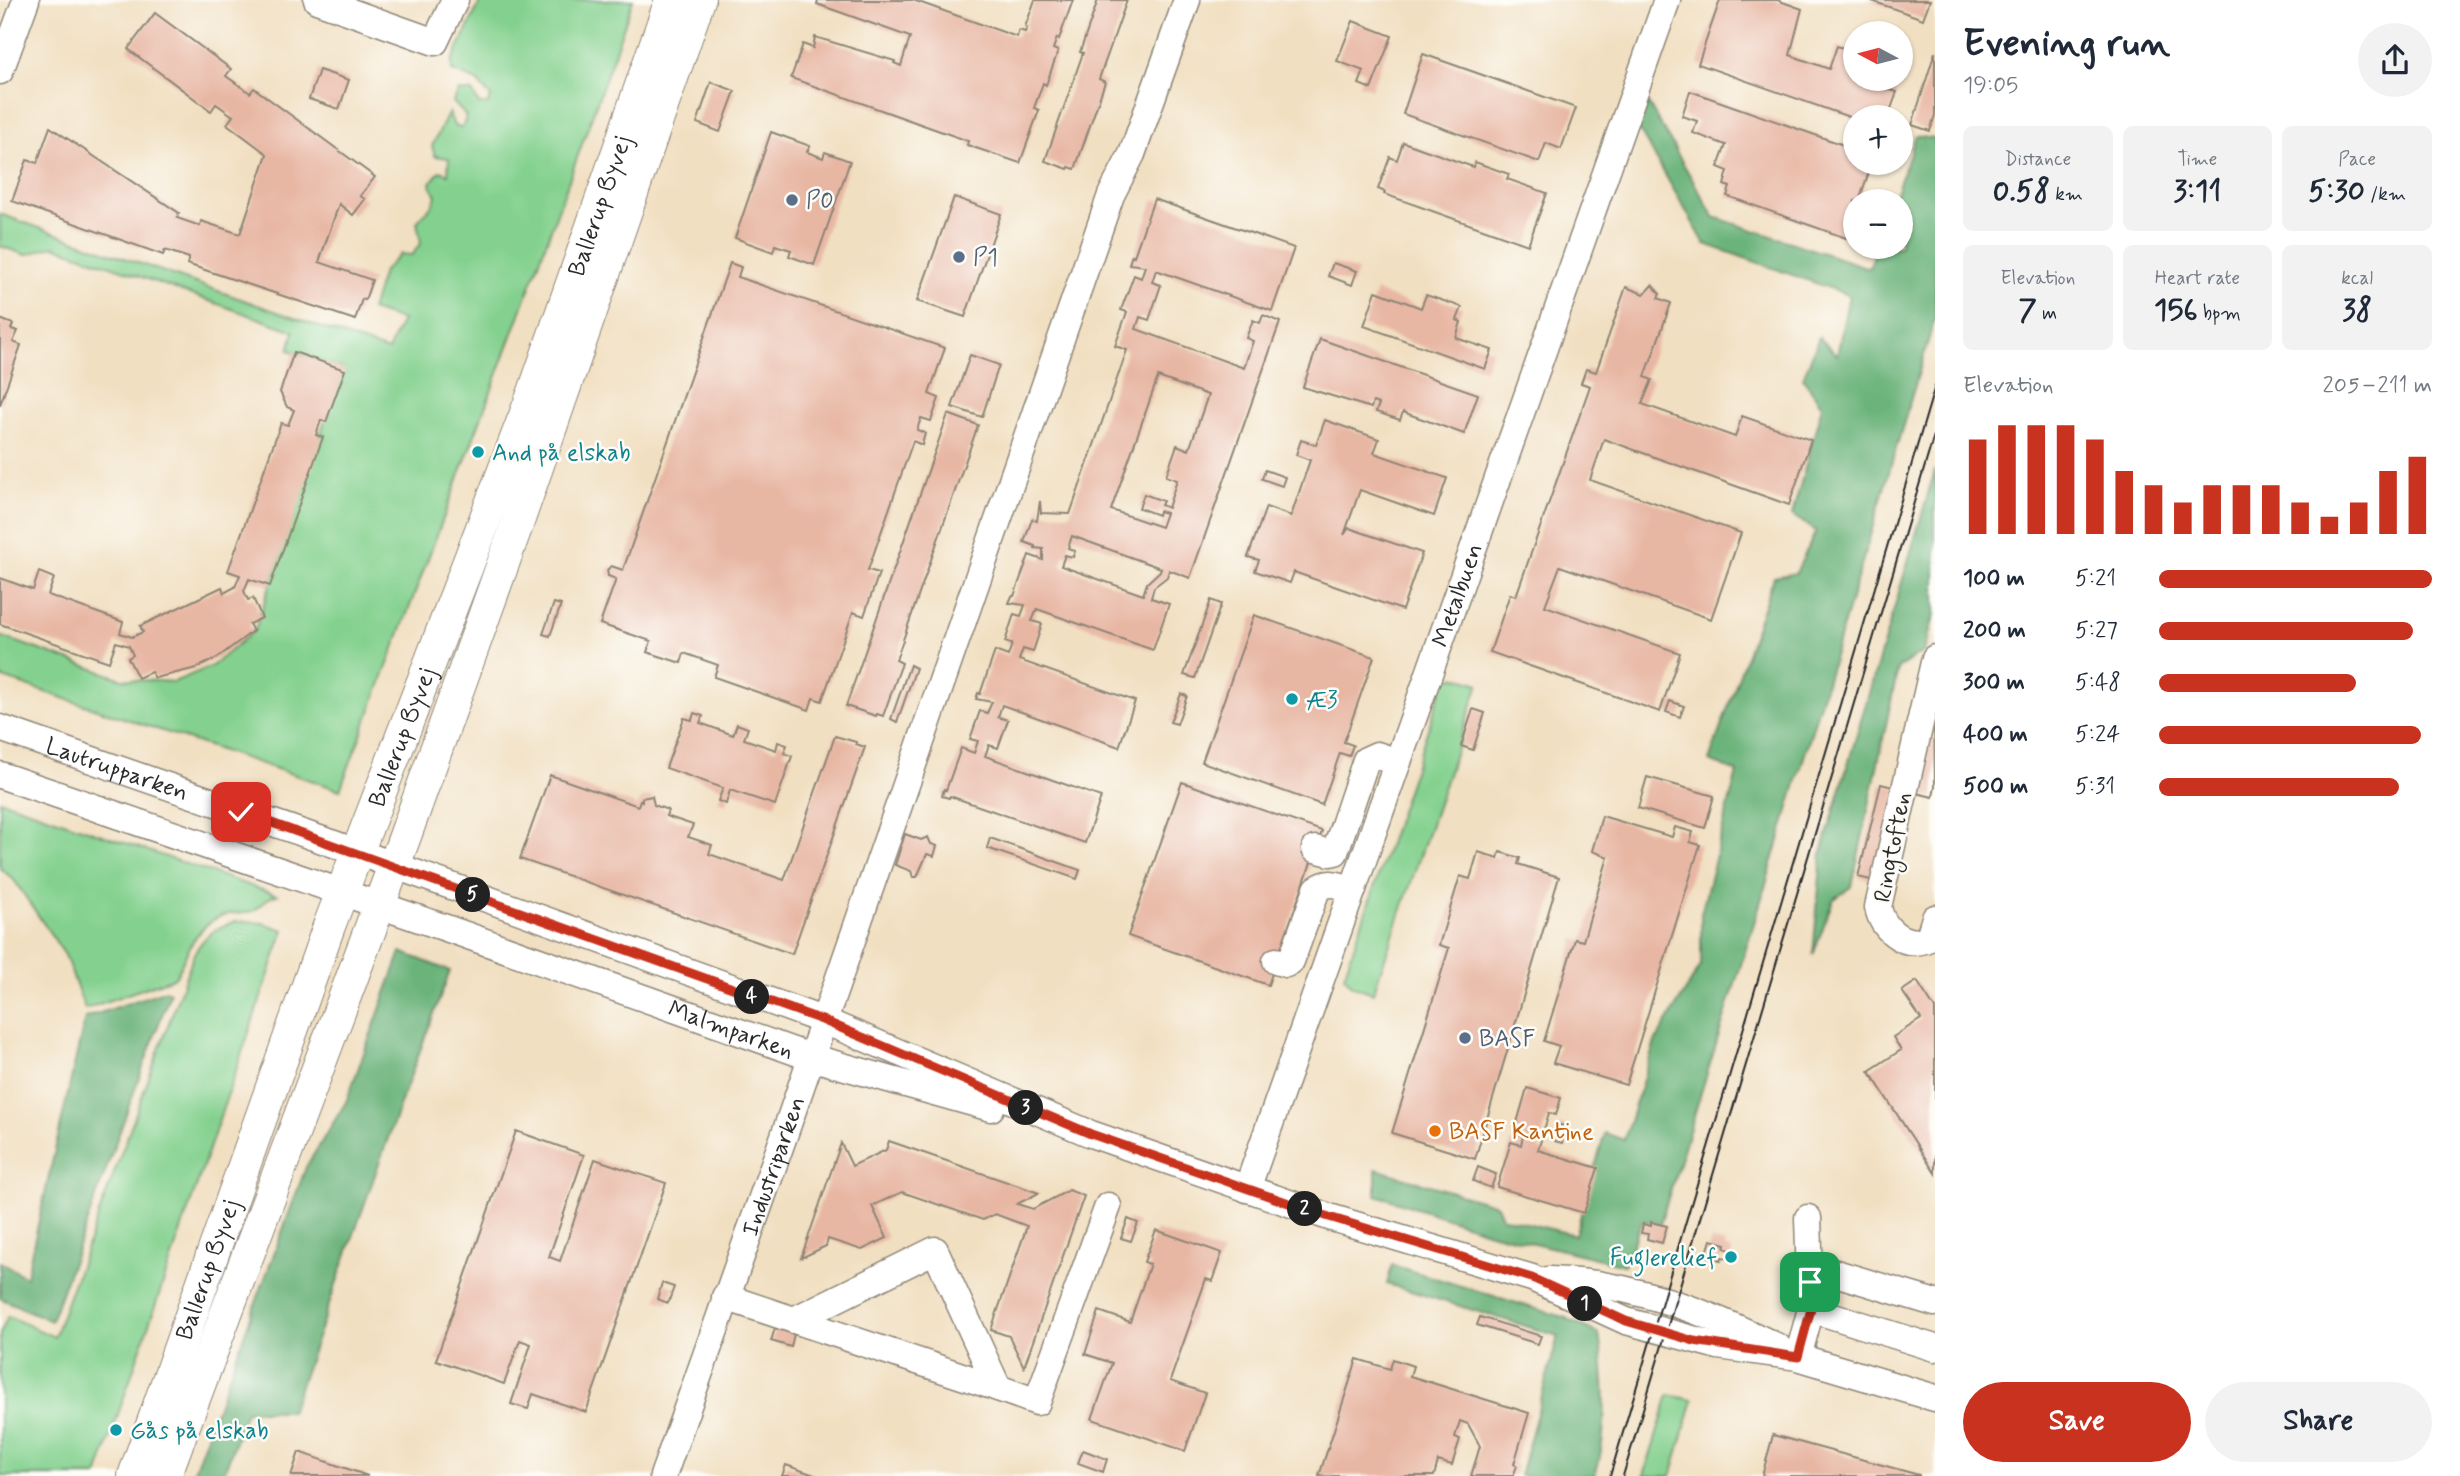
<!DOCTYPE html>
<meta charset="utf-8">
<style>
:root{--surface:#fff;--page:#f2f2f3;--text:#1f2937;--muted:#747a83;--accent:#c8321e}
body{margin:0;font-family:Mynerve,sans-serif;background:var(--page);color:var(--text);height:100vh;display:flex;flex-direction:column;font-size:26px;white-space:nowrap}
*{box-sizing:border-box;margin:0}
p{font-size:23px;color:var(--muted)}
.icon{flex:none;width:38px;height:38px;fill:none;stroke:currentColor;stroke-width:2;stroke-linecap:round;stroke-linejoin:round}
.map{position:relative;flex:1;overflow:hidden}
.drawer{display:flex;flex-direction:column;background:var(--surface);width:525px}
.drawer>*{flex:none}
.needle{width:46px;rotate:277deg}
.controls{position:absolute;left:1843px;top:21px;display:grid;gap:14px}
.controls a{display:grid;place-items:center;width:70px;height:70px;border-radius:50%;background:var(--surface);box-shadow:0 2px 5px #0004;font-size:35px}
.pin{position:absolute;display:grid;place-items:center;width:60px;height:60px;color:#fff;margin:-30px;border-radius:14px;box-shadow:0 4px 10px #0006}
.km{position:absolute;width:35px;height:35px;margin:-18px;border-radius:50%;background:#222;color:#fff;font-size:19px;line-height:35px;text-align:center}
.round{display:grid;place-items:center;flex:none;width:74px;height:74px;border-radius:37px;background:var(--page)}
.overview{display:flex;align-items:center;justify-content:space-between;height:119px;padding:0 28px}
h1{font-size:38px;font-weight:700;line-height:52px}
.metrics{display:grid;grid-template-columns:repeat(3,1fr);gap:10px;height:119px;padding:7px 28px}
.metrics div{display:grid;align-content:center;border-radius:10px;background:var(--page);text-align:center}
.metrics b{font-size:30px;font-weight:700}
.metrics small{font-size:19px;font-weight:400}
.metrics p{font-size:19px}
.chart{height:196px;padding:14px 28px}
.chart p{display:flex;justify-content:space-between}
.chart svg{width:100%;height:126px;margin-top:7px;stroke:var(--accent);stroke-width:6}
.button{display:flex;gap:14px;margin-top:auto;padding:14px 28px}
.button a{flex:1;height:80px;border-radius:42px;background:var(--accent);color:#fff;font-size:28px;font-weight:700;line-height:80px;text-align:center}
.button a+a{background:var(--page);color:var(--text)}
ul{padding:0 28px;list-style:none;font-size:23px}
li{display:grid;grid-template-columns:112px 84px 1fr;align-items:center;height:52px}
li i{height:18px;border-radius:9px;background:var(--accent)}
main{display:flex;flex:1;min-height:0}
.map>svg:first-child{display:block}
.green{fill:#84d18f;stroke:#587e5d;stroke-width:2}
.forest{fill:#6bb37a;stroke:#4b6f52;stroke-width:2}
.building{fill:#e8b7a4;fill-rule:evenodd}
.lines{fill:none;stroke-linecap:round;stroke-linejoin:round}
.minor-casing{stroke:#8e8576;stroke-width:29}
.major-casing{stroke:#8e8576;stroke-width:34}
.minor{stroke:#fff;stroke-width:26}
.major{stroke:#fff;stroke-width:32}
.tram{stroke:#2b2b2b;stroke-width:2}
.route-casing{stroke:#fff;stroke-width:14}
.route{stroke:#c8321e;stroke-width:9}
.service-dot{fill:#5c6f8a;stroke:#fdfcf7;stroke-width:2.5}
.culture-dot{fill:#0f9aa8;stroke:#fdfcf7;stroke-width:2.5}
.food-dot{fill:#e8710a;stroke:#fdfcf7;stroke-width:2.5}
.labels{text-anchor:middle;stroke-width:5;stroke-linejoin:round;paint-order:stroke}
.service-label{font-size:24px;fill:#4e5e75;stroke:#fdfcf7;text-anchor:start}
.street-label{font-size:24px;fill:#2b2b2b;stroke:#fdfcf7}
.culture-label{font-size:24px;fill:#0d838f;stroke:#fdfcf7;text-anchor:start}
.food-label{font-size:24px;fill:#c56008;stroke:#fdfcf7;text-anchor:start}
</style>
<main>
<div class="map">
<svg width="1935" height="1476" viewBox="0 0 1935 1476">
<rect width="100%" height="100%" fill="#fdfcf7"/>
<filter id="ink" filterUnits="userSpaceOnUse"><feTurbulence type="fractalNoise" baseFrequency=".0143" numOctaves="2"/><feDisplacementMap in="SourceGraphic" scale="14" xChannelSelector="R" yChannelSelector="G"/><feConvolveMatrix kernelMatrix="1 2 1 2 8 2 1 2 1" color-interpolation-filters="sRGB"/></filter>
<filter id="wash" filterUnits="userSpaceOnUse"><feTurbulence type="fractalNoise" baseFrequency=".00686" numOctaves="4" result="noise"/><feDisplacementMap in="SourceGraphic" scale="28" xChannelSelector="R" yChannelSelector="G"/><feGaussianBlur stdDeviation="1.57" result="paint"/><feColorMatrix in="noise" values="0 0 0 0 0 0 0 0 0 0 0 0 0 0 0 0 0 1.4 0 .05"/><feComposite in="paint" operator="in"/></filter>
<g filter="url(#wash)">
<rect width="100%" height="100%" fill="#f1dfc1"/>
<g class="green">
<path d="M481 0H633C541 265 440 527 340 790L0 677V636L122 679 174 682 212 666 255 630 342 369 289 350 294 331 54 246 26 255 0 246V214L388 351 402 320 371 310 383 272 400 254 412 255 421 243 417 222 433 204 436 196 430 183 440 171 448 174 449 158 435 156 432 146 449 112 454 126 463 127 466 116 453 102 459 91 472 92 479 104H488L491 97 477 81 452 71V61Z"/>
<polygon points="1458,677 1479,684 1373,993 1353,986 1344,976 1445,679"/>
<path d="M0 800 277 895C266 897 263 904 255 910 249 914 236 912 228 914 198 921 188 949 177 975L173 978 85 1009 65 955 14 880 0 868Z"/>
<path d="M239 921 263 923 284 930 97 1476H0V1334L8 1316 54 1337 194 954C204 935 218 926 239 921Z"/>
<polygon points="1669,1395 1693,1400 1671,1476 1644,1476"/>
</g>
<g class="forest">
<polygon points="1648,103 1714,217 1869,268 1877,247 1900,247 1900,201 1893,201 1916,136 1935,139 1935,318 1764,891 1660,1224 1642,1221 1624,1265 1493,1233 1376,1195 1376,1169 1497,1205 1502,1217 1575,1235 1605,1133 1624,1140 1655,1042 1701,965 1701,914 1737,772 1709,761 1774,577 1796,573 1816,531 1792,515 1822,406 1803,378 1819,337 1837,355 1849,295 1705,244 1637,126"/>
<polygon points="1935,470 1935,613 1924,651 1898,668 1852,886 1833,900 1813,955 1822,852"/>
<polygon points="401,952 450,971 403,1096 291,1411 246,1411 223,1476 192,1476 306,1167 346,1102"/>
<polygon points="166,990 170,993 51,1321 0,1298 0,1262 26,1277 85,1018"/>
<path d="M1392 1265 1566 1318 1599 1334C1606 1380 1609 1431 1595 1476H1520L1558 1336 1387 1284Z"/>
</g>
<g id="blocks">
<g class="building">
<polygon points="818,0 913,0 1017,37 1019,30 1025,32 1027,28 1025,27 1035,0 1073,0 1059,39 1057,38 1053,49 1058,51 1046,85 1043,83 1034,108 1039,110 1020,163 967,145 968,141 791,78 803,44 813,48 815,37 895,61 894,63 901,66 910,37 817,4"/>
<polygon points="1098,0 1127,0 1099,79 1105,82 1075,169 1069,167 1068,169 1045,161 1083,53 1080,52"/>
<polygon points="1720,0 1777,0 1802,9 1790,55 1829,69 1837,46 1855,52 1847,75 1863,80 1871,79 1882,82 1880,87 1897,92 1888,117 1855,119 1698,64"/>
<polygon points="1869,0 1930,0 1923,19"/>
<polygon points="155,13 231,69 226,76 250,93 254,88 375,177 360,196 365,199 353,215 339,204 319,262 372,280 365,300 362,299 355,320 187,264 189,258 165,250 163,255 12,201 27,160 37,163 50,127 179,213 177,218 200,226 201,221 240,234 267,154 227,124 233,116 216,104 211,111 128,49"/>
<polygon points="1353,21 1392,36 1371,89 1359,84 1364,71 1337,61"/>
<polygon points="1935,52 1935,115 1930,131 1912,125"/>
<polygon points="1423,54 1576,108 1561,149 1546,143 1539,162 1403,114"/>
<polygon points="319,70 349,80 339,109 309,99"/>
<polygon points="711,82 735,91 720,132 697,123"/>
<polygon points="1690,91 1855,149 1855,163 1872,163 1859,201 1855,201 1855,212 1846,238 1727,196 1730,187 1724,185 1728,171 1718,167 1726,145 1693,133 1697,121 1682,116"/>
<polygon points="771,132 810,146 807,152 823,158 825,152 850,161 814,265 789,256 791,250 775,245 773,252 735,238"/>
<polygon points="1403,142 1473,167 1475,162 1509,174 1507,179 1547,193 1528,245 1384,194 1385,192 1378,189 1390,157 1397,160"/>
<polygon points="954,197 1001,214 965,317 917,301"/>
<path d="M1154 199 1294 248 1272 311 1156 270 1152 282 1161 285 1149 320 1140 317 1136 329 1244 368 1253 341 1246 338 1253 320 1260 323 1263 315 1280 322 1190 578 1169 570 1167 577 1154 587 1151 598 1169 604 1153 650 1037 609 1032 621 1042 624 1033 652 1023 649 1019 660 1135 701 1119 747 1002 705 998 717 1008 720 998 748 989 745 985 756 1101 797 1085 843 950 796 949 798 942 796 944 789 946 790 961 748 974 753 978 741 970 739 980 711 987 713 992 702 976 699 978 693 980 694 995 651 1008 656 1012 644 1005 642 1014 614 1021 616 1025 605 1009 603 1012 596H1014L1029 555 1043 560V549L1035 548V546L1024 542 1032 519 1037 521 1040 501 1041 513 1070 514 1127 350 1115 346 1127 312 1121 310 1134 275 1141 278 1145 266 1129 264 1132 255 1134 256ZM1158 377 1208 395 1189 450 1177 445 1166 476 1177 480 1168 508 1161 505 1163 501 1144 494 1139 508 1158 515 1159 511 1166 513 1161 527 1111 510ZM1072 536 1161 568 1160 571 1147 583 1143 595 1061 566 1065 555 1073 557 1075 551 1068 548Z"/>
<polygon points="730,263 741,267 738,277 945,348 929,394 939,398 931,421 921,418 917,430 925,433 922,445 913,441 868,570 879,573 864,616 853,612 822,701 813,698 809,710 714,677 718,665 684,653 681,663 647,652 651,641 600,624 616,579 608,576 607,570 611,566 623,570"/>
<polygon points="1333,263 1357,271 1352,285 1328,276"/>
<polygon points="1652,285 1660,294 1658,298 1671,303 1645,377 1652,380 1642,404 1735,437 1742,416 1811,440 1789,505 1604,439 1590,480 1741,533 1711,619 1560,566 1545,606 1680,653 1660,712 1490,652 1510,594 1516,596 1590,386 1581,383 1586,369 1596,372 1626,287 1644,294"/>
<polygon points="1376,291 1421,308 1426,295 1462,307 1457,320 1461,322 1456,338 1492,350 1485,369 1364,326"/>
<polygon points="0,319 13,324 11,329 18,331 13,342 21,345 0,405"/>
<polygon points="1320,339 1478,394 1464,434 1403,412 1400,420 1376,412 1379,404 1373,402 1371,408 1303,387"/>
<polygon points="294,352 345,370 326,422 321,420 316,435 323,437 270,586 249,579 244,591 248,600 253,598 262,618 249,624 253,631 217,658 197,668 155,678 151,672 138,678 128,658 133,655 129,646 116,642 109,662 0,624 0,578 33,590 39,572 54,578 48,595 123,622 120,633 132,637 143,632 140,626 222,587 224,593 235,587 240,575 228,571 281,423 288,425 294,410 287,407 280,392"/>
<polygon points="970,355 999,365 982,417 952,407"/>
<polygon points="948,414 978,425 896,660 902,663 883,716 877,714 876,716 846,706"/>
<polygon points="1325,420 1379,439 1374,453 1447,478 1434,516 1360,490 1344,535 1349,528 1422,553 1402,610 1294,572 1290,583 1255,571 1259,560 1248,557 1266,507 1291,516 1310,460 1296,455 1301,440 1316,445"/>
<polygon points="1265,470 1285,477 1282,486 1262,479"/>
<polygon points="1211,600 1221,604 1195,678 1184,675"/>
<polygon points="554,603 561,605 550,636 543,634"/>
<polygon points="1254,615 1374,657 1344,742 1353,745 1349,756 1340,753 1322,805 1202,762"/>
<polygon points="910,665 916,668 897,722 891,719"/>
<polygon points="1181,694 1187,696 1177,724 1170,722"/>
<polygon points="1670,701 1684,706 1680,717 1666,712"/>
<polygon points="1473,709 1485,713 1473,750 1461,746"/>
<polygon points="694,713 703,716 700,723 733,735 737,724 748,728 744,739 776,750 778,742 787,745 784,753 792,756 775,805 730,790 726,804 718,801 723,788 666,768 684,718 692,720"/>
<polygon points="1934,718 1935,786 1933,797 1916,793"/>
<polygon points="835,736 856,742 856,744 865,747 792,954 520,859 550,775 638,806 640,800 642,801 642,798 652,796 654,805 668,810 666,816 693,825 688,837 712,845 709,854 784,880"/>
<polygon points="1647,777 1714,796 1705,828 1638,808"/>
<polygon points="1182,782 1322,831 1268,985 1128,936"/>
<polygon points="1881,784 1897,788 1875,881 1858,877"/>
<polygon points="1602,816 1672,837 1675,827 1693,832 1690,842 1700,845 1626,1085 1553,1063 1559,1046 1544,1041 1575,939 1583,941 1608,857 1592,851"/>
<polygon points="905,834 921,840 928,837 931,844 937,846 934,856 927,854 917,877 913,877 911,871 895,865"/>
<polygon points="990,838 1080,870 1077,879 987,848"/>
<polygon points="1478,852 1498,858 1500,852 1520,858 1518,864 1559,877 1475,1159 1392,1133 1449,948 1439,945 1460,876 1470,879"/>
<polygon points="1917,981 1935,1009 1935,1173 1869,1071 1901,1050 1893,1037 1921,1019 1902,991"/>
<polygon points="1527,1088 1561,1098 1556,1115 1549,1113 1538,1150 1598,1168 1584,1213 1497,1187 1511,1142 1521,1145 1523,1136 1514,1133"/>
<polygon points="1560,1125 1567,1127 1562,1143 1555,1141"/>
<polygon points="516,1131 584,1155 549,1257 560,1261 595,1159 666,1183 586,1412 533,1394 528,1409 511,1404 531,1344 520,1340 504,1384 436,1360"/>
<polygon points="889,1141 1039,1193 1017,1204 1033,1209 1069,1190 1084,1196 1024,1367 1009,1336 991,1330 1027,1226 995,1214 983,1220 902,1192 872,1206 887,1238 862,1250 828,1239 826,1246 801,1258 841,1143 852,1166 886,1150"/>
<polygon points="1478,1167 1496,1174 1491,1188 1473,1181"/>
<polygon points="1128,1219 1138,1223 1131,1241 1121,1238"/>
<polygon points="1651,1222 1667,1226 1662,1243 1647,1239 1648,1234 1641,1233 1643,1224 1651,1226"/>
<polygon points="1156,1230 1222,1253 1212,1281 1206,1279 1170,1381 1205,1393 1185,1451 1092,1419 1112,1363 1085,1354 1099,1311 1130,1322 1150,1264 1144,1262"/>
<polygon points="1711,1240 1726,1244 1725,1248 1732,1251 1730,1259 1722,1257 1721,1260 1706,1256"/>
<polygon points="662,1283 674,1287 668,1303 657,1299"/>
<polygon points="1480,1317 1541,1336 1538,1344 1477,1325"/>
<polygon points="775,1328 794,1334 791,1347 771,1341"/>
<polygon points="1357,1359 1390,1369 1393,1359 1413,1366 1410,1376 1529,1413 1514,1464 1517,1466 1513,1476 1471,1476 1480,1446 1468,1424 1460,1421 1455,1437 1460,1439 1452,1465 1438,1461 1434,1476 1319,1476"/>
<polygon points="1773,1435 1919,1475 1919,1476 1762,1476"/>
<polygon points="1083,1450 1107,1459 1103,1472 1078,1463"/>
<polygon points="299,1452 368,1476 291,1476"/>
<polygon points="786,1465 817,1476 782,1476"/>
</g>
</g>
</g>
<g filter="url(#ink)">
<use href="#blocks" fill-opacity="0" stroke="#8e8576" stroke-width="2"/>
<g class="lines">
<defs>
<g id="minor">
<polyline points="317,0 435,42 455,0"/>
<polyline points="0,71 26,0"/>
<path d="M1935 658 1878 907C1882 928 1902 947 1925 940L1930 934 1935 918"/>
<path id="s1" d="M0 728 357 852 822 1020 1091 1134 1329 1217 1532 1278 1626 1321 1718 1346 1798 1357 1935 1398"/>
<path id="s2" d="M0 775 443 927 810 1057 991 1108"/>
<polyline points="1315,849 1330,853 1335,852 1366,760 1377,755 1398,762"/>
<path d="M1276 961 1286 964 1291 961 1317 889C1329 880 1339 885 1353 890"/>
<path id="s3" d="M1247 1189 1667 0"/>
<polyline points="1809,1265 1935,1303"/>
<path d="M1548 1280C1566 1281 1585 1282 1602 1285 1664 1295 1722 1320 1778 1347"/>
<polyline points="725,1297 998,1388"/>
<polyline points="1811,1309 1935,1348"/>
<polyline points="794,1320 935,1250 998,1388 1037,1402 1108,1206"/>
<polyline points="1798,1357 1811,1309 1808,1218"/>
<path id="s4" d="M663 1476 785 1133 1111 195 1132 154 1187 0"/>
</g>
<g id="major">
<path id="s5" d="M134 1476 329 926 534 392 671 0"/>
<polyline points="165,1476 404,839 518,522 699,0"/>
</g>
</defs>
<use href="#minor" class="minor-casing"/>
<use href="#major" class="major-casing"/>
<use href="#minor" class="minor"/>
<use href="#major" class="major"/>
<g class="tram">
<polyline points="1610,1476 1935,386"/>
<polyline points="1623,1476 1935,432"/>
</g>
</g>
</g>
<g class="lines" filter="url(#ink)">
<defs>
<polyline id="route" points="241,812 822,1020 1091,1134 1329,1217 1532,1278 1626,1321 1694,1341 1798,1357 1811,1309 1810,1282"/>
</defs>
<use href="#route" class="route-casing"/>
<use href="#route" class="route"/>
</g>
<g class="service-dot">
<circle cx="792" cy="200" r="7"/>
<circle cx="959" cy="257" r="7"/>
<circle cx="1465" cy="1038" r="7"/>
</g>
<g class="culture-dot">
<circle cx="478" cy="452" r="7"/>
<circle cx="1292" cy="699" r="7"/>
<circle cx="1731" cy="1257" r="7"/>
<circle cx="116" cy="1430" r="7"/>
</g>
<circle class="food-dot" cx="1435" cy="1131" r="7"/>
<g class="labels">
<g class="service-label">
<text x="806" y="208">P0</text>
<text x="973" y="265">P1</text>
<text x="1479" y="1046">BASF</text>
</g>
<g class="street-label">
<text dy="8" stroke="none"><textPath href="#s5" startOffset="1353">Ballerup Byvej</textPath></text>
<text dy="8" stroke="none"><textPath href="#s3" startOffset="630">Metalbuen</textPath></text>
<text dy="8" stroke="none"><textPath href="#s5" startOffset="786">Ballerup Byvej</textPath></text>
<text dy="8" stroke="none"><textPath href="#s1" startOffset="124">Lautrupparken</textPath></text>
<text transform="translate(1892 847) rotate(-79)" y="8">Ringtoften</text>
<text dy="8" stroke="none"><textPath href="#s2" startOffset="774">Malmparken</textPath></text>
<text dy="8" stroke="none"><textPath href="#s4" startOffset="329">Industriparken</textPath></text>
<text dy="8" stroke="none"><textPath href="#s5" startOffset="219">Ballerup Byvej</textPath></text>
</g>
<g class="culture-label">
<text x="492" y="460">And på elskab</text>
<text x="1306" y="707">Æ3</text>
<text x="1717" y="1265" text-anchor="end">Fuglerelief</text>
<text x="130" y="1438">Gås på elskab</text>
</g>
<g class="food-label">
<text x="1449" y="1139">BASF Kantine</text>
</g>
</g>
</svg>
<div class="controls">
<a><svg class="needle" viewBox="-14 -14 28 28"><path d="M0-13l5 13h-10z" fill="#e53935"/><path d="M0 13l5-13h-10z" fill="#747a83"/></svg></a>
<a>+</a>
<a>−</a>
</div>
<div class="pin" style="left:1810px;top:1282px;background:#1e9e55"><svg class="icon" aria-label="arrive" viewBox="0 0 24 24"><path d="M6 21V4h12l-3 4 3 4H6"/></svg></div>
<div class="pin" style="left:241px;top:812px;background:#d93025"><svg class="icon" aria-label="check" viewBox="0 0 24 24"><path d="M5 12l5 5 9-10"/></svg></div>
<b class="km" style="left:1585px;top:1304px">1</b>
<b class="km" style="left:1305px;top:1209px">2</b>
<b class="km" style="left:1026px;top:1108px">3</b>
<b class="km" style="left:752px;top:997px">4</b>
<b class="km" style="left:473px;top:895px">5</b>
</div>
<section class="drawer">
<div class="overview"><div><h1>Evening run</h1><p>19:05</p></div><a class="round"><svg class="icon" aria-label="share" viewBox="0 0 24 24"><path d="M12 15V3M7 8l5-5 5 5M5 13v7h14v-7"/></svg></a></div>
<div class="metrics">
<div><p>Distance</p><b>0.58<small> km</small></b></div>
<div><p>Time</p><b>3:11</b></div>
<div><p>Pace</p><b>5:30<small> /km</small></b></div>
</div>
<div class="metrics">
<div><p>Elevation</p><b>7<small> m</small></b></div>
<div><p>Heart rate</p><b>156<small> bpm</small></b></div>
<div><p>kcal</p><b>38</b></div>
</div>
<div class="chart"><p><span>Elevation</span>205–211 m</p>
<svg viewBox="0 0 160 44" preserveAspectRatio="none"><path d="M5 44V11M15 44V6M25 44V6M35 44V6M45 44V11M55 44V22M65 44V27M75 44V33M85 44V27M95 44V27M105 44V27M115 44V33M125 44V38M135 44V33M145 44V22M155 44V17"/></svg>
</div>
<ul>
<li><b>100 m</b>5:21<i style="width:100%"></i></li>
<li><b>200 m</b>5:27<i style="width:93%"></i></li>
<li><b>300 m</b>5:48<i style="width:72%"></i></li>
<li><b>400 m</b>5:24<i style="width:96%"></i></li>
<li><b>500 m</b>5:31<i style="width:88%"></i></li>
</ul>
<div class="button"><a>Save</a><a>Share</a></div>
</section>
</main>
